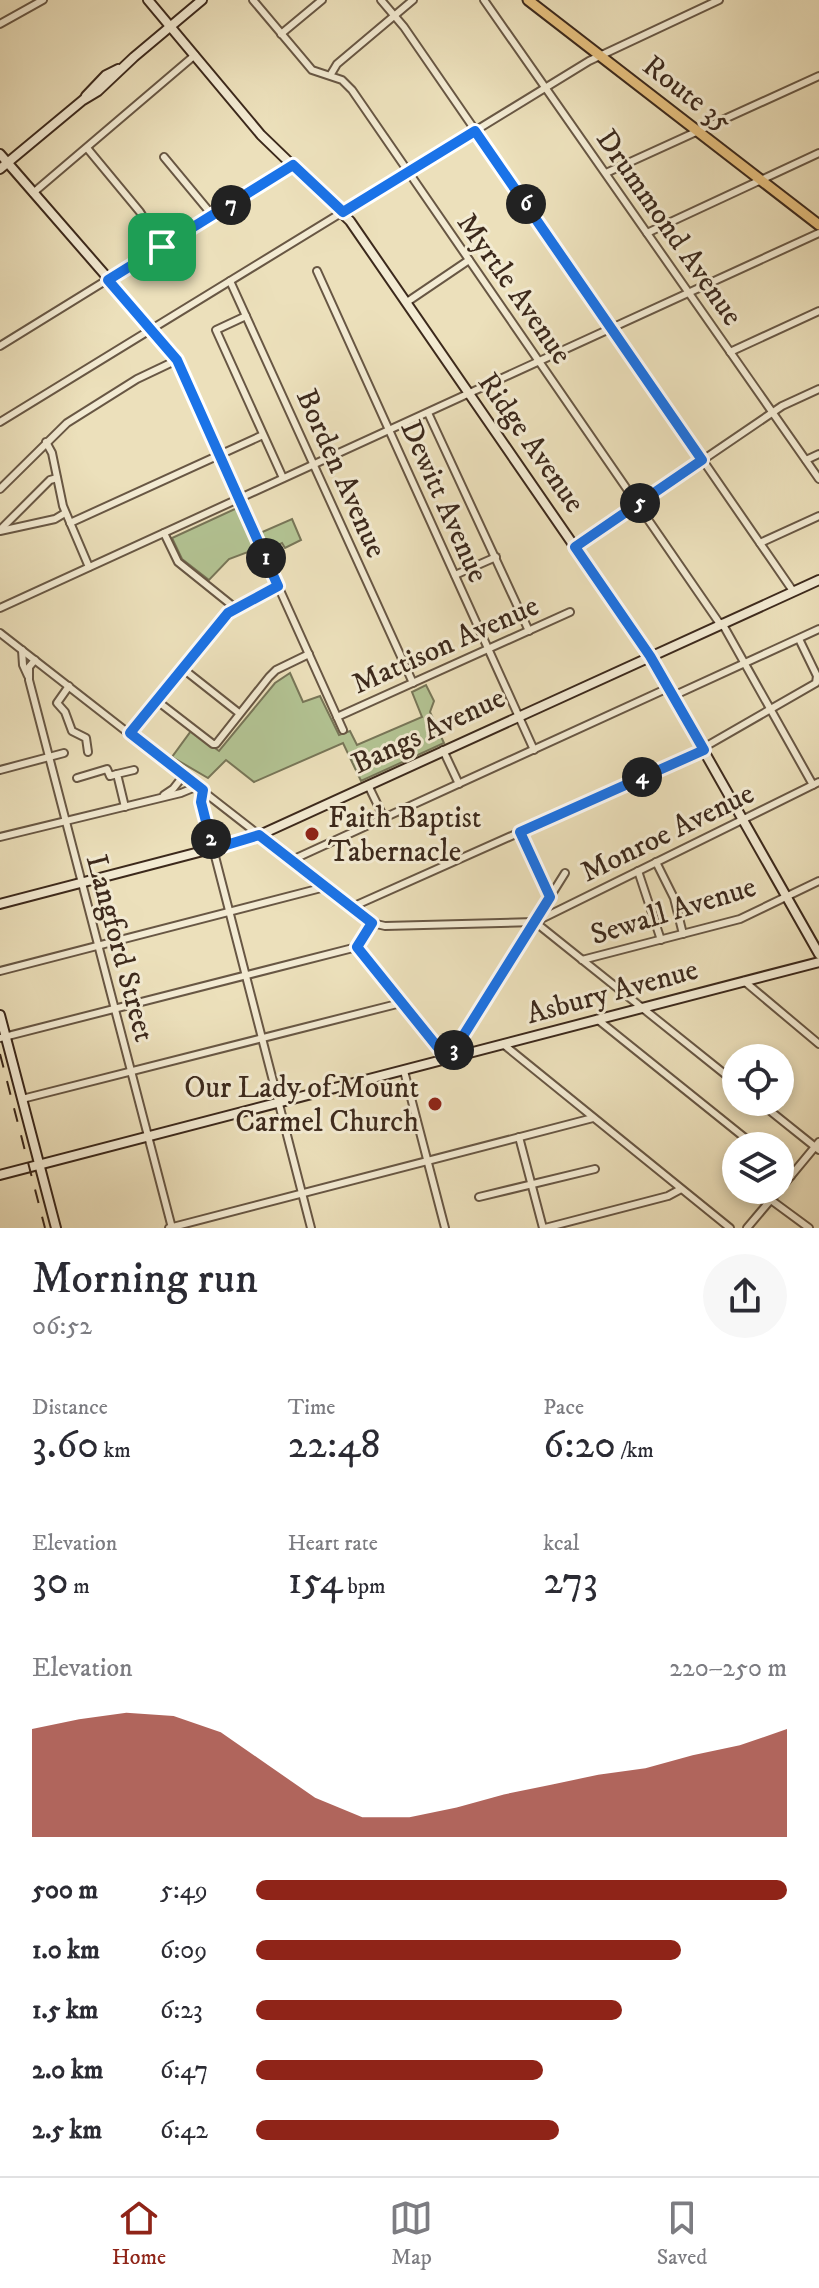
<!DOCTYPE html>
<meta charset="utf-8">
<style>
:root{--surface:#fff;--page:#f7f7f7;--text:#2b2b33;--muted:#7c7c81;--line:#e1e1e2;--accent:#8f2418}
body{margin:0;font-family:"IM FELL DW Pica",serif;background:var(--page);color:var(--text);height:100vh;display:flex;flex-direction:column;font-size:30px;white-space:nowrap}
*{box-sizing:border-box;margin:0}
p{font-size:26px;color:var(--muted)}
.icon{flex:none;width:44px;height:44px;fill:none;stroke:currentColor;stroke-width:2;stroke-linecap:round;stroke-linejoin:round}
.map{position:relative;height:1228px;overflow:hidden}
.details{display:flex;flex-direction:column;background:var(--surface);flex:1}
.details>*{flex:none}
.buttons{position:absolute;left:722px;top:1044px;display:grid;gap:16px}
.buttons a{display:grid;place-items:center;width:72px;height:72px;border-radius:50%;background:var(--surface);box-shadow:0 4px 12px #0003;font-size:40px}
.pin{position:absolute;display:grid;place-items:center;width:68px;height:68px;color:#fff;margin:-34px;border-radius:16px;box-shadow:0 4px 12px #0006}
.km{position:absolute;width:40px;height:40px;margin:-20px;border-radius:50%;background:#222;color:#fff;font-size:22px;line-height:40px;text-align:center}
.round{display:grid;place-items:center;flex:none;width:84px;height:84px;border-radius:42px;background:var(--page)}
.overview{display:flex;align-items:center;justify-content:space-between;height:136px;padding:0 32px}
h1{font-size:44px;font-weight:600;line-height:60px}
.metrics{display:grid;grid-template-columns:repeat(3,1fr);gap:12px;height:136px;padding:8px 32px}
.metrics div{display:grid;align-content:center}
.metrics b{font-size:40px;font-weight:600}
.metrics small{font-size:22px;font-weight:400}
.metrics p{font-size:22px}
.chart{height:224px;padding:16px 32px}
.chart p{display:flex;justify-content:space-between}
.chart svg{width:100%;height:144px;margin-top:8px;fill:var(--accent);opacity:.7}
ul{padding:0 32px;list-style:none;font-size:26px}
li{display:grid;grid-template-columns:128px 96px 1fr;align-items:center;height:60px}
li i{height:20px;border-radius:10px;background:var(--accent)}
.menu{display:flex;justify-content:space-around;align-items:center;height:112px;border-top:2px solid var(--line);background:var(--surface);font-size:22px;color:var(--muted)}
.menu a{display:grid;justify-items:center;gap:4px}
.menu .on{color:var(--accent)}
.map>svg:first-child{display:block}
.green{fill:#b3c393;stroke:#787658;stroke-width:2}
.lines{fill:none;stroke-linecap:round;stroke-linejoin:round}
.street-casing{stroke:#685744;stroke-width:10}
.secondary-casing{stroke:#3c291c;stroke-width:12}
.primary-casing{stroke:#3c291c;stroke-width:13}
.street{stroke:#f3ebd3;stroke-width:6}
.secondary{stroke:#f3ebd3;stroke-width:8}
.primary{stroke:#e6c07e;stroke-width:9}
.rail{stroke:#3c291c;stroke-width:2;stroke-dasharray:14 14;stroke-linecap:butt}
.route-casing{stroke:#fff;stroke-width:16}
.route{stroke:#1a73e8;stroke-width:10}
.poi-dot{fill:#8f2418;stroke:#f3ebd3;stroke-width:3}
.labels{text-anchor:middle;stroke-width:6;stroke-linejoin:round;paint-order:stroke}
.street-label{font-size:30px;fill:#3c291c;stroke:#f3ebd3}
.poi-label{font-size:30px;fill:#3c291c;stroke:#f3ebd3;text-anchor:start}
</style>
<div class="map">
<svg width="819" height="1228" viewBox="0 0 819 1228">
<rect width="100%" height="100%" fill="#ece0bb"/>
<filter id="stains"><feTurbulence type="fractalNoise" baseFrequency=".0025" numOctaves="4"/><feColorMatrix values="0 0 0 0 .2 0 0 0 0 .09 0 0 0 0 .02 0 0 0 .5 -.17"/></filter>
<radialGradient id="worn" r=".72"><stop offset=".6" stop-color="#630" stop-opacity="0"/><stop offset="1" stop-color="#630" stop-opacity=".3"/></radialGradient>
<g class="green">
<polygon points="237,508 256,549 229,559 209,580 182,559 172,538"/>
<polygon points="292,519 301,540 285,548 282,543 268,550 260,533"/>
<polygon points="290,673 303,702 320,696 339,735 350,731 357,745 422,717 412,692 426,685 434,701 430,712 444,743 361,781 343,743 254,782 226,760 208,778 172,757 191,731 219,751 275,683"/>
</g>
<g class="lines">
<defs>
<g id="street">
<polyline points="253,0 312,70 342,80 352,90 720,624"/>
<polyline points="381,0 404,27 793,591"/>
<polyline points="484,0 819,479"/>
<polyline points="0,24 43,0"/>
<polyline points="281,34 322,0"/>
<polyline points="331,74 337,64 413,0"/>
<polyline points="87,148 140,212 162,247"/>
<polyline points="164,157 213,216"/>
<polyline points="606,173 819,76"/>
<polyline points="33,193 195,55"/>
<polyline points="647,233 819,153"/>
<polyline points="317,271 534,750"/>
<polyline points="230,281 413,683"/>
<polyline points="407,302 469,260"/>
<polyline points="246,316 216,330 283,478"/>
<polyline points="0,346 293,165"/>
<polyline points="730,352 819,311"/>
<polyline points="173,353 343,730"/>
<polyline points="428,413 529,631"/>
<polyline points="0,422 589,61 719,0"/>
<polyline points="46,442 52,453 63,506 89,567"/>
<polyline points="806,460 819,454"/>
<polyline points="0,489 67,423 137,379 177,360"/>
<polyline points="70,523 263,435"/>
<polyline points="0,530 50,480 57,478"/>
<polyline points="0,531 55,519 65,513"/>
<polyline points="164,533 178,562 234,607"/>
<polyline points="760,543 819,516"/>
<polyline points="575,547 782,406 819,389"/>
<polyline points="455,575 496,557"/>
<polyline points="0,608 819,233"/>
<polyline points="722,623 813,785"/>
<polyline points="0,633 372,923 385,926 535,922 736,1083"/>
<polyline points="22,650 23,665 28,676"/>
<polyline points="35,660 29,667 29,680 172,1228"/>
<polyline points="182,668 239,713"/>
<polyline points="69,686 57,703 65,712 72,731 86,738 88,752"/>
<polyline points="673,696 819,629"/>
<polyline points="156,700 213,744 216,744 269,677 276,670 309,654"/>
<polyline points="337,717 570,612"/>
<polyline points="130,733 228,613 278,586"/>
<polyline points="703,748 816,683 817,676 799,639"/>
<polyline points="443,750 459,784"/>
<polyline points="0,770 64,753"/>
<polyline points="77,778 107,769 110,776 117,774"/>
<polyline points="368,785 384,818"/>
<polyline points="203,790 201,802 311,1228"/>
<polyline points="164,795 173,789 184,775"/>
<polyline points="125,807 117,774 134,770"/>
<polyline points="520,832 550,897"/>
<polyline points="0,837 181,793 198,786"/>
<polyline points="292,860 668,688"/>
<polyline points="656,862 674,898 683,934"/>
<polyline points="638,871 661,940"/>
<polyline points="352,907 704,750"/>
<polyline points="535,922 819,782"/>
<polyline points="357,947 448,1060 565,873"/>
<polyline points="582,960 740,919 819,881"/>
<polyline points="0,971 325,887"/>
<polyline points="744,981 819,1044"/>
<polyline points="597,1019 755,1146"/>
<polyline points="0,1038 357,947 372,923"/>
<polyline points="503,1044 730,1228"/>
<polyline points="404,1071 445,1228"/>
<polyline points="22,1099 401,1003"/>
<polyline points="759,1102 819,1150"/>
<polyline points="519,1137 543,1228"/>
<polyline points="780,1166 791,1176"/>
<polyline points="780,1189 819,1142"/>
<polyline points="479,1197 595,1169"/>
<polyline points="771,1200 809,1228"/>
<polyline points="169,1228 593,1118"/>
<polyline points="545,1228 668,1196 681,1189"/>
<polyline points="747,1228 779,1190"/>
</g>
<g id="secondary">
<polyline points="148,0 261,135 350,221 650,656 819,954"/>
<polyline points="86,96 106,75 118,69"/>
<polyline points="0,154 173,353"/>
<polyline points="0,169 83,100 98,91 134,57 202,0"/>
<polyline points="0,904 253,838 819,580"/>
<polyline points="0,1015 56,1228"/>
<polyline points="0,1175 819,962"/>
</g>
<polyline id="primary" points="528,0 819,225"/>
</defs>
<use href="#street" class="street-casing"/>
<use href="#secondary" class="secondary-casing"/>
<use href="#primary" class="primary-casing"/>
<use href="#street" class="street"/>
<use href="#secondary" class="secondary"/>
<use href="#primary" class="primary"/>
<polyline class="rail" points="0,1054 45,1228"/>
</g>
<g class="lines">
<defs>
<polygon id="route" points="475,131 702,460 575,547 650,656 704,750 520,832 550,897 448,1060 357,947 372,923 259,835 213,849 201,802 203,790 130,733 228,613 278,586 177,360 108,280 293,165 343,212"/>
</defs>
<use href="#route" class="route-casing"/>
<use href="#route" class="route"/>
</g>
<g class="poi-dot">
<circle cx="312" cy="834" r="8"/>
<circle cx="435" cy="1104" r="8"/>
</g>
<g class="labels">
<g class="street-label">
<text transform="translate(688 93) rotate(38)" y="10">Route 35</text>
<text transform="translate(670 227) rotate(55)" y="10">Drummond Avenue</text>
<text transform="translate(515 288) rotate(55)" y="10">Myrtle Avenue</text>
<text transform="translate(532 442) rotate(55)" y="10">Ridge Avenue</text>
<text transform="translate(342 473) rotate(66)" y="10">Borden Avenue</text>
<text transform="translate(445 501) rotate(66)" y="10">Dewitt Avenue</text>
<text transform="translate(445 644) rotate(-24)" y="10">Mattison Avenue</text>
<text transform="translate(428 730) rotate(-25)" y="10">Bangs Avenue</text>
<text transform="translate(667 832) rotate(-26)" y="10">Monroe Avenue</text>
<text transform="translate(673 910) rotate(-17)" y="10">Sewall Avenue</text>
<text transform="translate(121 948) rotate(75)" y="10">Langford Street</text>
<text transform="translate(612 991) rotate(-15)" y="10">Asbury Avenue</text>
</g>
<g class="poi-label">
<text x="328" y="827">Faith Baptist<tspan x="328" dy="34">Tabernacle</tspan></text>
<text x="419" y="1097" text-anchor="end">Our Lady of Mount<tspan x="419" dy="34">Carmel Church</tspan></text>
</g>
</g>
<rect width="100%" height="100%" filter="url(#stains)"/>
<rect width="100%" height="100%" fill="url(#worn)"/>
</svg>
<div class="buttons">
<a><svg class="icon" aria-label="locate" viewBox="0 0 24 24"><circle cx="12" cy="12" r="6"/><path d="M12 2v4M12 18v4M2 12h4M18 12h4"/></svg></a>
<a><svg class="icon" aria-label="layers" viewBox="0 0 24 24"><path d="M12 4l9 5-9 5-9-5zM3 14l9 5 9-5"/></svg></a>
</div>
<div class="pin" style="left:162px;top:247px;background:#1e9e55"><svg class="icon" aria-label="arrive" viewBox="0 0 24 24"><path d="M6 21V4h12l-3 4 3 4H6"/></svg></div>
<b class="km" style="left:266px;top:558px">1</b>
<b class="km" style="left:211px;top:839px">2</b>
<b class="km" style="left:454px;top:1050px">3</b>
<b class="km" style="left:642px;top:777px">4</b>
<b class="km" style="left:640px;top:503px">5</b>
<b class="km" style="left:526px;top:204px">6</b>
<b class="km" style="left:231px;top:205px">7</b>
</div>
<section class="details">
<div class="overview"><div><h1>Morning run</h1><p>06:52</p></div><a class="round"><svg class="icon" aria-label="share" viewBox="0 0 24 24"><path d="M12 15V3M7 8l5-5 5 5M5 13v7h14v-7"/></svg></a></div>
<div class="metrics">
<div><p>Distance</p><b>3.60<small> km</small></b></div>
<div><p>Time</p><b>22:48</b></div>
<div><p>Pace</p><b>6:20<small> /km</small></b></div>
</div>
<div class="metrics">
<div><p>Elevation</p><b>30<small> m</small></b></div>
<div><p>Heart rate</p><b>154<small> bpm</small></b></div>
<div><p>kcal</p><b>273</b></div>
</div>
<div class="chart"><p><span>Elevation</span>220–250 m</p>
<svg viewBox="0 0 160 44" preserveAspectRatio="none"><path d="M0 44V11L10 8L20 6L30 7L40 12L50 22L60 32L70 38L80 38L90 35L100 31L110 28L120 25L130 23L140 19L150 16L160 11V44z"/></svg>
</div>
<ul>
<li><b>500 m</b>5:49<i style="width:100%"></i></li>
<li><b>1.0 km</b>6:09<i style="width:80%"></i></li>
<li><b>1.5 km</b>6:23<i style="width:69%"></i></li>
<li><b>2.0 km</b>6:47<i style="width:54%"></i></li>
<li><b>2.5 km</b>6:42<i style="width:57%"></i></li>
</ul>
</section>
<nav class="menu">
<a class="on"><svg class="icon" aria-label="home" viewBox="0 0 24 24"><path d="M3 11l9-7 9 7M6 9v11h12V9"/></svg>Home</a>
<a><svg class="icon" aria-label="map" viewBox="0 0 24 24"><path d="M3 6l6-2 6 2 6-2v14l-6 2-6-2-6 2zM9 4v14M15 6v14"/></svg>Map</a>
<a><svg class="icon" aria-label="saved" viewBox="0 0 24 24"><path d="M7 4h10v16l-5-4-5 4z"/></svg>Saved</a>
</nav>
